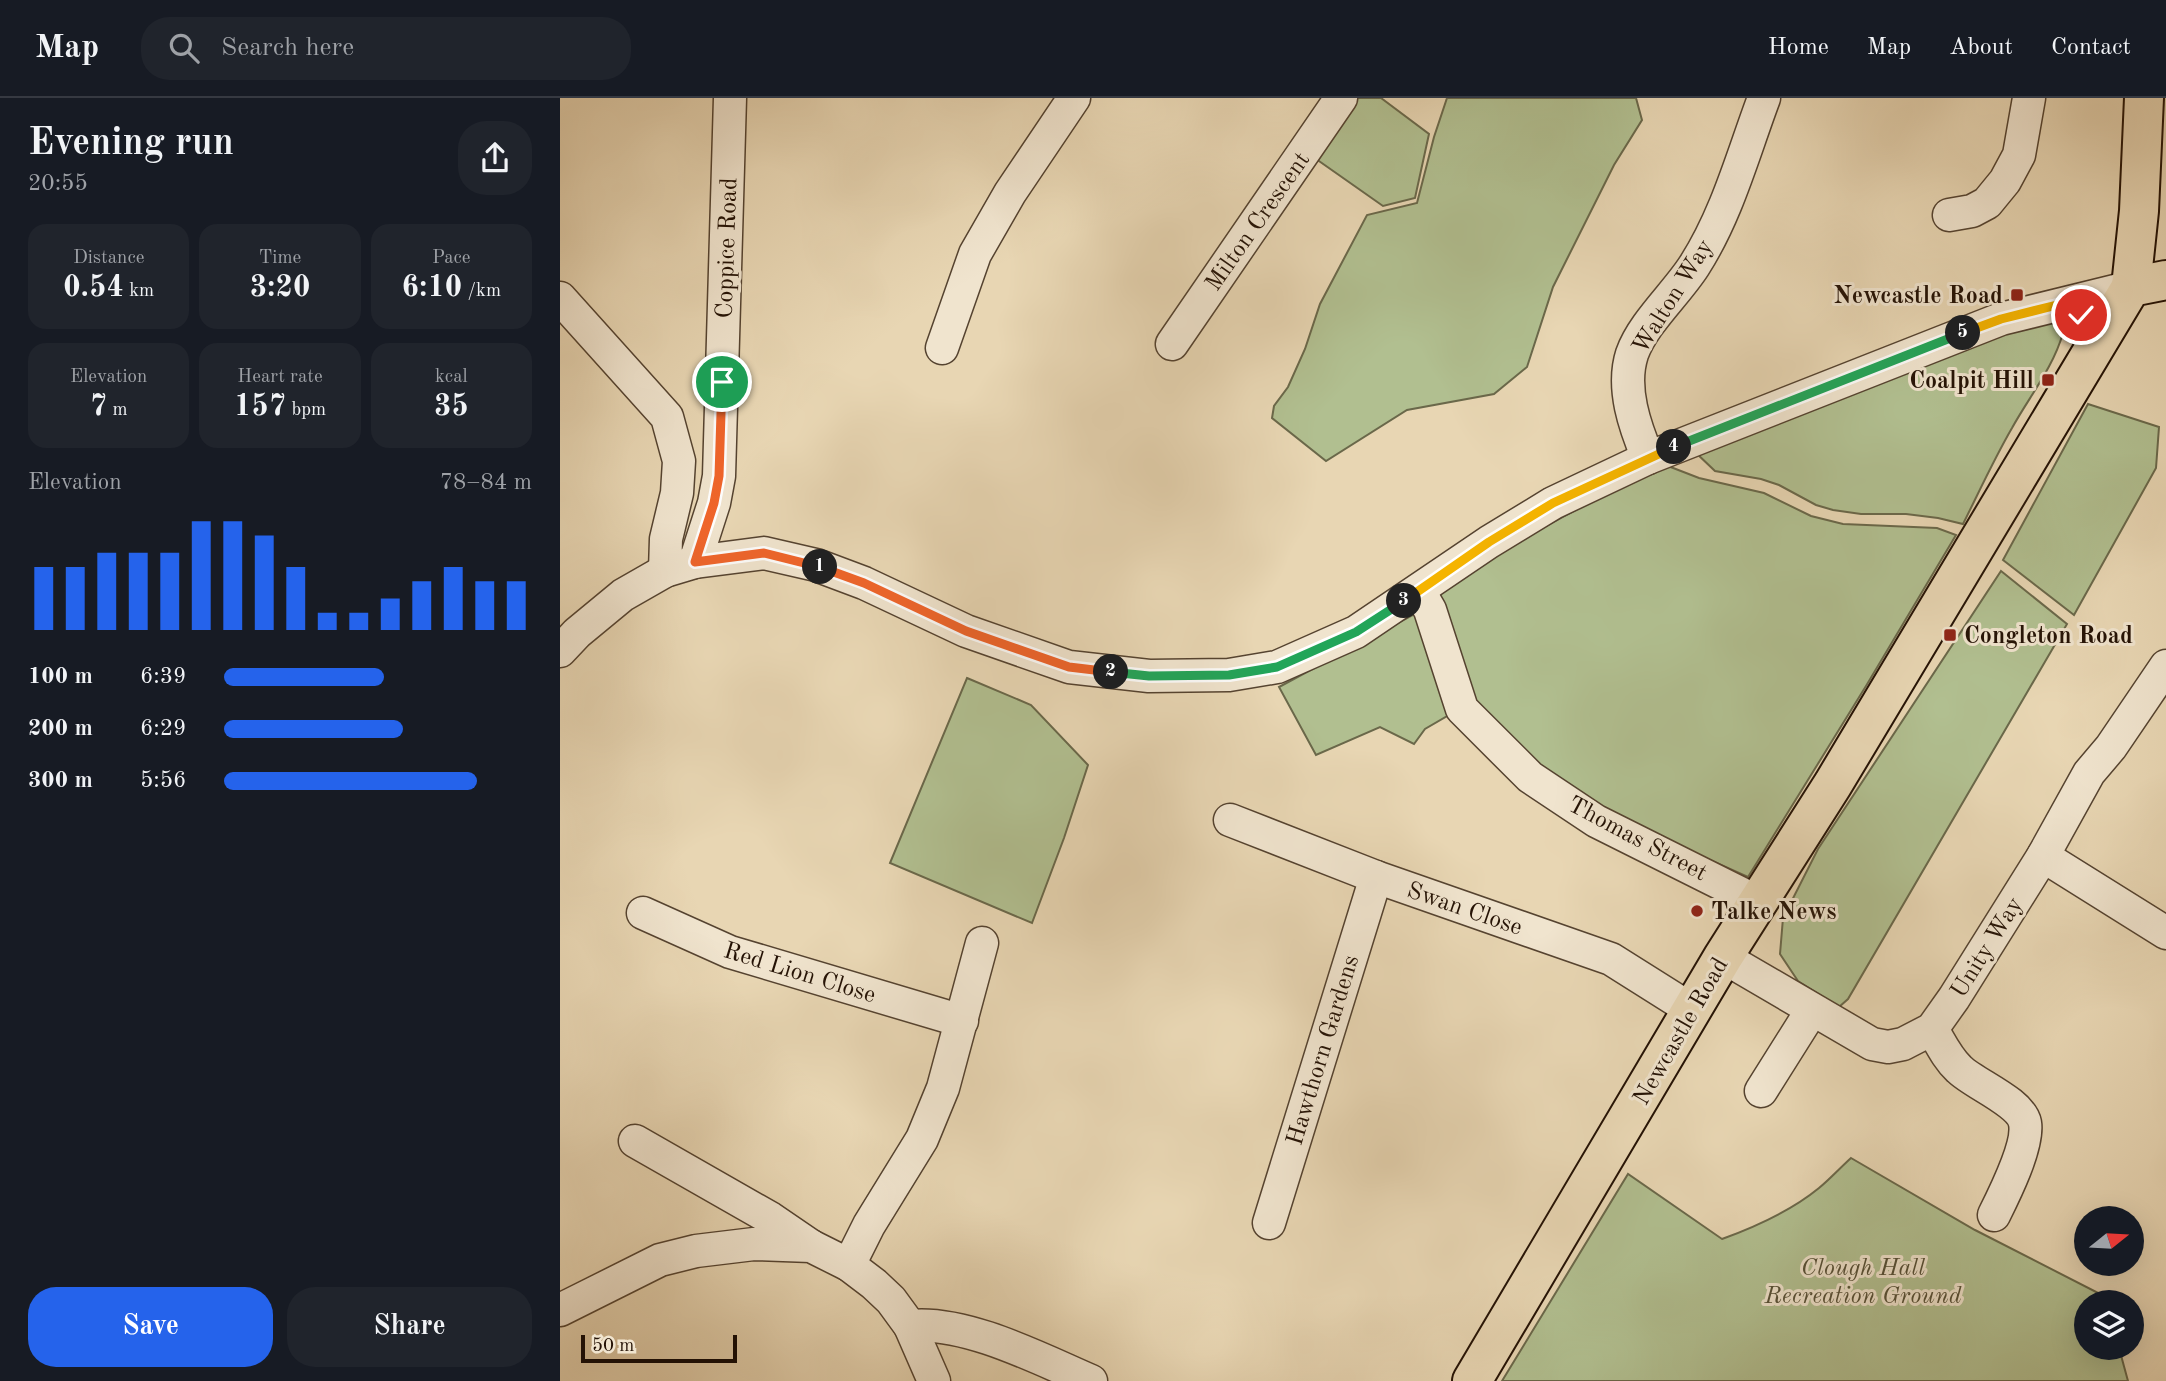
<!DOCTYPE html>
<meta charset="utf-8">
<style>
:root{--surface:#171b24;--page:#20242c;--text:#f1f3f6;--muted:#9ea1a6;--line:#363941;--accent:#2563eb}
body{margin:0;font-family:"Old Standard TT",serif;background:var(--page);color:var(--text);height:100vh;display:flex;flex-direction:column;font-size:26px;white-space:nowrap}
*{box-sizing:border-box;margin:0}
p{font-size:23px;color:var(--muted)}
.icon{flex:none;width:38px;height:38px;fill:none;stroke:currentColor;stroke-width:2;stroke-linecap:round;stroke-linejoin:round}
.map{position:relative;flex:1;overflow:hidden}
.panel{display:flex;flex-direction:column;background:var(--surface);width:560px}
.panel>*{flex:none}
.needle{width:46px;rotate:72deg}
.fabs{position:absolute;left:1514px;top:1108px;display:grid;gap:14px}
.fabs a{display:grid;place-items:center;width:70px;height:70px;border-radius:50%;background:var(--surface);box-shadow:0 7px 28px #0002;font-size:35px}
.scale{position:absolute;left:21px;bottom:18px;width:156px;box-sizing:border-box;padding-left:7px;border:4px solid #241205;border-top:0;font-size:19px;line-height:24px;white-space:nowrap;color:#241205;-webkit-text-stroke:5px #f0e4ce;paint-order:stroke}
.pin{position:absolute;display:grid;place-items:center;width:60px;height:60px;color:#fff;margin:-30px;border:4px solid #fff;border-radius:50%;box-shadow:0 2px 7px #0007}
.km{position:absolute;width:35px;height:35px;margin:-18px;border-radius:50%;background:#222;color:#fff;font-size:19px;line-height:35px;text-align:center}
.round{display:grid;place-items:center;flex:none;width:74px;height:74px;border-radius:28px;background:var(--page)}
.summary{display:flex;align-items:center;justify-content:space-between;height:119px;padding:0 28px}
h1{font-size:38px;font-weight:700;line-height:52px}
.metrics{display:grid;grid-template-columns:repeat(3,1fr);gap:10px;height:119px;padding:7px 28px}
.metrics div{display:grid;align-content:center;border-radius:18px;background:var(--page);text-align:center}
.metrics b{font-size:30px;font-weight:700}
.metrics small{font-size:19px;font-weight:400}
.metrics p{font-size:19px}
.chart{height:196px;padding:14px 28px}
.chart p{display:flex;justify-content:space-between}
.chart svg{width:100%;height:126px;margin-top:7px;stroke:var(--accent);stroke-width:6}
.action{display:flex;gap:14px;margin-top:auto;padding:14px 28px}
.action a{flex:1;height:80px;border-radius:28px;background:var(--accent);color:#fff;font-size:28px;font-weight:700;line-height:80px;text-align:center}
.action a+a{background:var(--page);color:var(--text)}
ul{padding:0 28px;list-style:none;font-size:23px}
li{display:grid;grid-template-columns:112px 84px 1fr;align-items:center;height:52px}
li i{height:18px;border-radius:9px;background:var(--accent)}
header{display:flex;align-items:center;gap:42px;box-sizing:border-box;height:98px;padding:0 35px;background:var(--surface);border-bottom:2px solid var(--line)}
header strong{font-size:33px}
nav{display:flex;gap:38px;margin-inline-start:auto;font-size:24px}
.search{width:490px;height:63px;background:var(--page);display:flex;align-items:center;gap:18px;box-sizing:border-box;padding:0 24px;border-radius:28px;color:var(--muted);font-size:26px}
main{display:flex;flex:1;min-height:0}
.map>svg:first-child{display:block}
.green{fill:#b1bf90;stroke:#6a684a;stroke-width:2}
.lines{fill:none;stroke-linecap:round;stroke-linejoin:round}
.minor-casing{stroke:#554330;stroke-width:35}
.major-casing{stroke:#241205;stroke-width:42}
.highway-casing{stroke:#241205;stroke-width:42}
.minor{stroke:#f0e4ce;stroke-width:32}
.major{stroke:#e8d6b3;stroke-width:38}
.highway{stroke:#e8d6b3;stroke-width:38}
.split-1-casing{stroke:#fff;stroke-width:14}
.split-2-casing{stroke:#fff;stroke-width:14}
.split-3-casing{stroke:#fff;stroke-width:14}
.split-4-casing{stroke:#fff;stroke-width:14}
.split-5-casing{stroke:#fff;stroke-width:14}
.split-6-casing{stroke:#fff;stroke-width:14}
.split-1{stroke:#f0652b;stroke-width:9}
.split-2{stroke:#f0652b;stroke-width:9}
.split-3{stroke:#22a559;stroke-width:9}
.split-4{stroke:#f5b400;stroke-width:9}
.split-5{stroke:#22a559;stroke-width:9}
.split-6{stroke:#f5b400;stroke-width:9}
.poi-dot{fill:#8f2418;stroke:#f0e4ce;stroke-width:2.5}
.labels{text-anchor:middle;stroke-width:6;stroke-linejoin:round;paint-order:stroke}
.street-label{font-size:24px;fill:#241205;stroke:#f0e4ce}
.poi-label{font-size:24px;font-weight:bold;fill:#241205;stroke:#f0e4ce;text-anchor:end}
.park-label{font-size:24px;font-style:italic;fill:#554f36;stroke:#f0e4ce}
</style>
<header>
<strong>Map</strong>
<div class="search"><svg class="icon" aria-label="search" viewBox="0 0 24 24"><circle cx="10" cy="10" r="6"/><path d="M15 15l6 6"/></svg>Search here</div>
<nav><a>Home</a><a>Map</a><a>About</a><a>Contact</a></nav>
</header>
<main>
<section class="panel">
<div class="summary"><div><h1>Evening run</h1><p>20:55</p></div><a class="round"><svg class="icon" aria-label="share" viewBox="0 0 24 24"><path d="M12 15V3M7 8l5-5 5 5M5 13v7h14v-7"/></svg></a></div>
<div class="metrics">
<div><p>Distance</p><b>0.54<small> km</small></b></div>
<div><p>Time</p><b>3:20</b></div>
<div><p>Pace</p><b>6:10<small> /km</small></b></div>
</div>
<div class="metrics">
<div><p>Elevation</p><b>7<small> m</small></b></div>
<div><p>Heart rate</p><b>157<small> bpm</small></b></div>
<div><p>kcal</p><b>35</b></div>
</div>
<div class="chart"><p><span>Elevation</span>78–84 m</p>
<svg viewBox="0 0 160 44" preserveAspectRatio="none"><path d="M5 44V22M15 44V22M25 44V17M35 44V17M45 44V17M55 44V6M65 44V6M75 44V11M85 44V22M95 44V38M105 44V38M115 44V33M125 44V27M135 44V22M145 44V27M155 44V27"/></svg>
</div>
<ul>
<li><b>100 m</b>6:39<i style="width:52%"></i></li>
<li><b>200 m</b>6:29<i style="width:58%"></i></li>
<li><b>300 m</b>5:56<i style="width:82%"></i></li>
</ul>
<div class="action"><a>Save</a><a>Share</a></div>
</section>
<div class="map">
<svg width="1606" height="1283" viewBox="0 0 1606 1283">
<rect width="100%" height="100%" fill="#e8d6b3"/>
<filter id="stains"><feTurbulence type="fractalNoise" baseFrequency=".00286" numOctaves="4"/><feColorMatrix values="0 0 0 0 .2 0 0 0 0 .09 0 0 0 0 .02 0 0 0 .5 -.17"/></filter>
<radialGradient id="worn" r=".72"><stop offset=".6" stop-color="#630" stop-opacity="0"/><stop offset="1" stop-color="#630" stop-opacity=".3"/></radialGradient>
<g class="green">
<polygon points="784,0 821,0 869,36 855,100 823,108 749,56"/>
<polygon points="887,0 1076,0 1082,22 1054,67 993,189 967,269 934,296 847,312 766,363 712,320 714,308 728,289 745,251 760,206 807,117 857,105 874,39"/>
<path d="M1486 223 1496 227 1503 235C1493 270 1469 299 1452 330 1434 361 1419 394 1403 426L1378 420 1346 416H1301L1273 412 1256 407 1219 387 1201 381 1155 373 1133 352 1366 261Z"/>
<polygon points="1528,306 1599,329 1596,370 1514,517 1443,462"/>
<polygon points="1108,368 1139,380 1204,395 1251,418 1283,426 1377,430 1396,437 1306,588 1188,779 1067,725 1001,687 914,604 878,496 949,448 1025,407"/>
<polygon points="1441,473 1507,526 1288,901 1279,909 1238,883 1220,856 1223,820 1258,751"/>
<polygon points="860,513 894,614 865,631 854,646 820,629 756,657 719,589"/>
<polygon points="407,580 471,607 528,667 504,740 472,825 330,765"/>
<path d="M1291 1060 1415 1132 1546 1199 1547 1204H1526V1250H1559L1568 1283H942L1068 1076 1162 1141C1195 1129 1231 1113 1259 1090 1270 1081 1280 1070 1291 1060Z"/>
</g>
<g class="lines">
<defs>
<g id="minor">
<polyline points="1389,117 1412,113 1427,105 1445,83 1459,57 1469,0"/>
<polyline points="0,200 107,319 119,363 117,395 106,441 105,473"/>
<polyline points="612,246 781,0"/>
<polyline points="382,250 415,156 450,95 514,0"/>
<path d="M1088 360C1075 329 1061 290 1072 256 1083 225 1116 196 1134 168 1167 117 1183 56 1204 0"/>
<polyline points="135,464 154,405 159,378 170,0"/>
<polyline points="859,493 870,512 902,611 970,679 1036,723 1198,804"/>
<polyline points="0,553 17,535 63,497 105,473 135,464 204,455 256,467 304,485 406,533 509,569 589,578 669,577 717,569 796,534 929,444 993,405 1088,360 1441,221 1571,189"/>
<polyline points="670,722 816,779 1051,861 1132,912"/>
<polyline points="1483,758 1606,835"/>
<polyline points="83,815 170,854 402,923"/>
<polyline points="1163,859 1312,946 1328,949 1343,946 1372,931 1394,900 1483,758 1529,675 1551,649 1606,568"/>
<path d="M1372 931C1380 944 1387 960 1399 971 1414 986 1461 1004 1465 1025 1469 1047 1444 1097 1434 1117"/>
<polyline points="1201,993 1252,912"/>
<polyline points="75,1043 210,1120 251,1148"/>
<polyline points="709,1125 816,779"/>
<polyline points="289,1167 309,1127 362,1041 383,990 422,845"/>
<polyline points="0,1212 100,1162 136,1153 194,1146 251,1148 289,1167 314,1186 331,1202 350,1228 374,1283"/>
<path d="M350 1228C405 1222 480 1261 531 1283"/>
</g>
<polyline id="major" points="1571,189 1579,113 1584,0"/>
<polyline id="highway" points="912,1283 1163,859 1273,686 1571,189 1606,182"/>
</defs>
<use href="#minor" class="minor-casing"/>
<use href="#major" class="major-casing"/>
<use href="#highway" class="highway-casing"/>
<use href="#minor" class="minor"/>
<use href="#major" class="major"/>
<use href="#highway" class="highway"/>
</g>
<g class="lines">
<defs>
<polyline id="split-1" points="162,284 159,378 154,405 135,464 204,455 260,469"/>
<polyline id="split-2" points="260,469 304,485 406,533 509,569 551,574"/>
<polyline id="split-3" points="551,574 589,578 669,577 717,569 796,534 844,503"/>
<polyline id="split-4" points="844,503 929,444 993,405 1114,349"/>
<polyline id="split-5" points="1114,349 1403,235"/>
<polyline id="split-6" points="1403,235 1441,221 1501,206 1521,217"/>
</defs>
<use href="#split-1" class="split-1-casing"/>
<use href="#split-2" class="split-2-casing"/>
<use href="#split-3" class="split-3-casing"/>
<use href="#split-4" class="split-4-casing"/>
<use href="#split-5" class="split-5-casing"/>
<use href="#split-6" class="split-6-casing"/>
<use href="#split-1" class="split-1"/>
<use href="#split-2" class="split-2"/>
<use href="#split-3" class="split-3"/>
<use href="#split-4" class="split-4"/>
<use href="#split-5" class="split-5"/>
<use href="#split-6" class="split-6"/>
</g>
<g class="poi-dot">
<rect x="1450" y="190" width="14" height="14" rx="3.5"/>
<rect x="1481" y="275" width="14" height="14" rx="3.5"/>
<rect x="1383" y="530" width="14" height="14" rx="3.5"/>
<circle cx="1137" cy="813" r="7"/>
</g>
<g class="labels">
<g class="street-label">
<text transform="translate(697 123) rotate(-55)" y="8">Milton Crescent</text>
<text transform="translate(166 150) rotate(-88)" y="8">Coppice Road</text>
<text transform="translate(1112 198) rotate(-58)" y="8">Walton Way</text>
<text transform="translate(1078 740) rotate(28)" y="8">Thomas Street</text>
<text transform="translate(905 810) rotate(19)" y="8">Swan Close</text>
<text transform="translate(1426 849) rotate(-58)" y="8">Unity Way</text>
<text transform="translate(240 874) rotate(17)" y="8">Red Lion Close</text>
<text transform="translate(1120 933) rotate(-60)" y="8">Newcastle Road</text>
<text transform="translate(762 952) rotate(-73)" y="8">Hawthorn Gardens</text>
</g>
<g class="poi-label">
<text x="1443" y="205">Newcastle Road</text>
<text x="1474" y="290">Coalpit Hill</text>
<text x="1404" y="545" text-anchor="start">Congleton Road</text>
<text x="1151" y="821" text-anchor="start">Talke News</text>
</g>
<g class="park-label">
<text x="1303" y="1177">Clough Hall<tspan x="1303" dy="28">Recreation Ground</tspan></text>
</g>
</g>
<rect width="100%" height="100%" filter="url(#stains)"/>
<rect width="100%" height="100%" fill="url(#worn)"/>
</svg>
<div class="fabs">
<a><svg class="needle" viewBox="-14 -14 28 28"><path d="M0-13l5 13h-10z" fill="#e53935"/><path d="M0 13l5-13h-10z" fill="#9ea1a6"/></svg></a>
<a><svg class="icon" aria-label="layers" viewBox="0 0 24 24"><path d="M12 4l9 5-9 5-9-5zM3 14l9 5 9-5"/></svg></a>
</div>
<div class="scale">50 m</div>
<div class="pin" style="left:162px;top:284px;background:#1e9e55"><svg class="icon" aria-label="arrive" viewBox="0 0 24 24"><path d="M6 21V4h12l-3 4 3 4H6"/></svg></div>
<div class="pin" style="left:1521px;top:217px;background:#d93025"><svg class="icon" aria-label="check" viewBox="0 0 24 24"><path d="M5 12l5 5 9-10"/></svg></div>
<b class="km" style="left:260px;top:469px">1</b>
<b class="km" style="left:551px;top:574px">2</b>
<b class="km" style="left:844px;top:503px">3</b>
<b class="km" style="left:1114px;top:349px">4</b>
<b class="km" style="left:1403px;top:235px">5</b>
</div>
</main>
